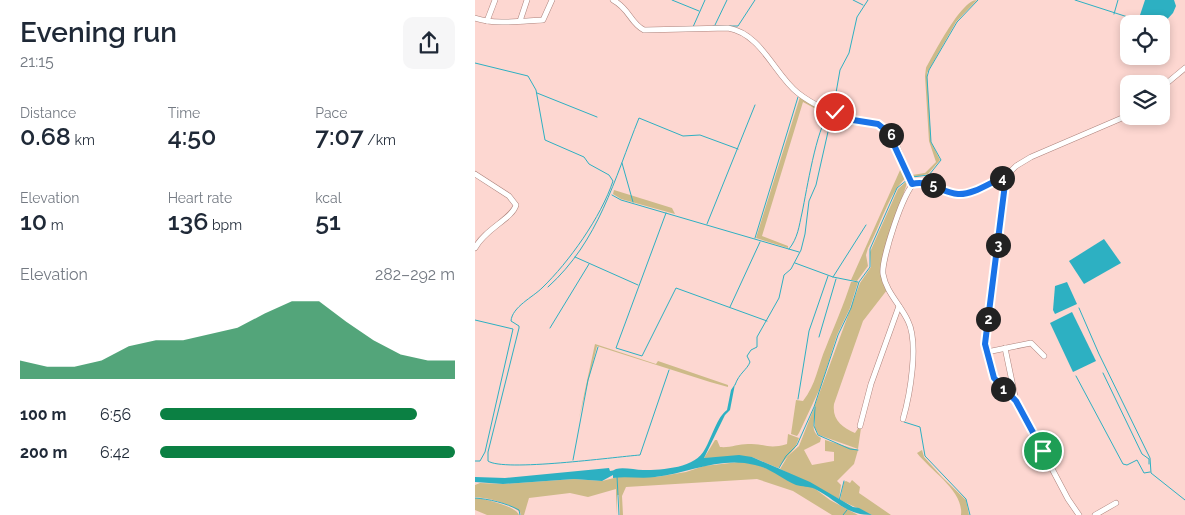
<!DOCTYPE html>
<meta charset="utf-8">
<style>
:root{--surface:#fff;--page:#f6f6f7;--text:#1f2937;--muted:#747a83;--accent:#0b8043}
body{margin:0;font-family:Raleway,sans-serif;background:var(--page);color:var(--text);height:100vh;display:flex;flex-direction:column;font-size:19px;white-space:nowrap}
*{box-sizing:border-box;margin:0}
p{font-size:16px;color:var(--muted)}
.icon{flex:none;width:28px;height:28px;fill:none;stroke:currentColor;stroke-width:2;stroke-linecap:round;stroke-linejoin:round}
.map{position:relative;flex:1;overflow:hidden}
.panel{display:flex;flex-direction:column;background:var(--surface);width:475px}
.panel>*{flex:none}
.buttons{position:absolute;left:645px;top:15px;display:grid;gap:10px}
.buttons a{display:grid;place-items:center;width:50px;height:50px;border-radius:10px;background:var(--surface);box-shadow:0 2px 8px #0003;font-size:25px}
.pin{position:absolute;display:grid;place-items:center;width:42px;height:42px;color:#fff;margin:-21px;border:2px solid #fff;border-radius:50%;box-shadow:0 1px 5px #0007}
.km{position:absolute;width:25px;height:25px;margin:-12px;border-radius:50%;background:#222;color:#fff;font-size:14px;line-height:25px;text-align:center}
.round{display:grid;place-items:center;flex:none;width:52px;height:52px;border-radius:10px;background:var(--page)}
.head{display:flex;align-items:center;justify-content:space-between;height:85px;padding:0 20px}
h1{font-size:28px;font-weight:600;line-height:38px}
.figures{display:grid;grid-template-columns:repeat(3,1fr);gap:8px;height:85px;padding:5px 20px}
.figures div{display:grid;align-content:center}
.figures b{font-size:25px;font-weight:600}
.figures small{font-size:14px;font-weight:400}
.figures p{font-size:14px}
.chart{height:140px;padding:10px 20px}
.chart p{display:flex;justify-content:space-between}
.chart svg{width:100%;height:90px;margin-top:5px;fill:var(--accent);opacity:.7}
ul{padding:0 20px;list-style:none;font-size:16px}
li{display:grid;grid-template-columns:80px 60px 1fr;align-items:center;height:38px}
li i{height:12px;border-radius:6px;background:var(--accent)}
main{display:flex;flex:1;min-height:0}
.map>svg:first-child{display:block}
.green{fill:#cdba88}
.water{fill:#2db0c2}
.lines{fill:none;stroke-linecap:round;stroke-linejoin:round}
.stream{stroke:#2db0c2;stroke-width:1}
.minor-casing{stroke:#ac827b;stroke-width:6}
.minor{stroke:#fff;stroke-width:5}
.route-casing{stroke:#fff;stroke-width:10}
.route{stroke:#1a73e8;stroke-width:6}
</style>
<main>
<section class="panel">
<div class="head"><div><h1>Evening run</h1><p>21:15</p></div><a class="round"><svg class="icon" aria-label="share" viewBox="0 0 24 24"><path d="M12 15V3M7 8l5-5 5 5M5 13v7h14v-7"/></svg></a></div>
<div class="figures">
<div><p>Distance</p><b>0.68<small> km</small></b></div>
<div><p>Time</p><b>4:50</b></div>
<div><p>Pace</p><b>7:07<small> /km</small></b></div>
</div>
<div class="figures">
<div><p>Elevation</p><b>10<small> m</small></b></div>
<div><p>Heart rate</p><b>136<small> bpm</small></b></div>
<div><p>kcal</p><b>51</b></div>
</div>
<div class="chart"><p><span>Elevation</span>282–292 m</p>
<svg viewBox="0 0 160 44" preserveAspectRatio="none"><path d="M0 44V35L10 38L20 38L30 35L40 28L50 25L60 25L70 22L80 19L90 12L100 6L110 6L120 16L130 25L140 32L150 35L160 35V44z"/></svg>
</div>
<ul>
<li><b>100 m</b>6:56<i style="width:87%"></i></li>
<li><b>200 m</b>6:42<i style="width:100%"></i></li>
</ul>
</section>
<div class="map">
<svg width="710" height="515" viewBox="0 0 710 515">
<rect width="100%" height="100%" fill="#fdd7d1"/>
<g class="green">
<path d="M502 0 481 22 452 73 456 142 465 160 453 174 435 178 430 170 426 151 432 170 437 175 450 173 461 162 454 141 450 76 451 68C459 54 486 0 502 0Z"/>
<polygon points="325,97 352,112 350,114 328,102 287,236 313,246 313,248 281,238"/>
<path d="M426 168 431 178C414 192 405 227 393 248L391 255 393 266 382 281 376 280Z"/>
<path d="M433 180 407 260V273L412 290 388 321 359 404C357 420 367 427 380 433L384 427 386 428 383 449 344 435 340 428V405L385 283 396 267 395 252 423 189Z"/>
<polygon points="139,190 197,208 200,214 146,199 138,194"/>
<path d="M376 282H383L375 308 362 335 346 386 324 433 322 436 316 434 321 400 328 401C341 385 343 365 351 347 359 327 369 304 376 282Z"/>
<polygon points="120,344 181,364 183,361 253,385 253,387 235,382 122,346 104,418"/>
<path d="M339 408C343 418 332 430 346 438L345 442 329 450 337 465 359 461V452L350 451V440L383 450 379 464 362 481 366 485 364 499 305 469 313 456 324 446Z"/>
<path d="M313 434 324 438 320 448 303 468 277 457 229 458 240 440H242L245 447C255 448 263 444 273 444 291 443 292 450 312 444Z"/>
<path d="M447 450 449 457 467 477 491 500 494 515H486C489 491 456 471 442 453Z"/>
<path d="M264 462 280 464 339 488 355 500 383 515H357L318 491 282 479 151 487 147 496 148 515H145L144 495H142L141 515V489L113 497 95 493 54 498 49 515H46L45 512C34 503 14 498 0 497V485L5 483 28 484 99 479 127 481 143 477H181L211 472 229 466Z"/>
<polygon points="377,480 385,487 384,493 416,515 397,515 365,500 369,482 371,481 375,483"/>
<path d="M0 498C10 499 41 506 44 515H12L0 510Z"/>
</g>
<g class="water">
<polygon points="670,0 699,0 701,6 698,13 686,26 686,24 662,24"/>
<polygon points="629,239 646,263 609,284 594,261"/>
<polygon points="592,282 602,304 580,314 578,310 580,286"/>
<polygon points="597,312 621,361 598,372 575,323"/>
<path d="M260 384 255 410 250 415 229 458 264 455 277 457 335 482 378 507 384 508 397 515C370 515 362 500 340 489 334 486 327 487 321 485 307 479 295 468 280 465 246 456 214 473 180 477 166 479 152 476 138 478V475L127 481 99 479 28 484 0 482V477L30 478 134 468 135 471C137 471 139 470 141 469 149 467 160 470 168 470 188 470 221 468 230 449 237 437 242 417 252 410L256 390Z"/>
</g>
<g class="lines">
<g class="stream">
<polyline points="197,0 224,11"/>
<polyline points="378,0 388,5"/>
<polyline points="600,0 662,20"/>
<polyline points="639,14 643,0"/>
<polyline points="240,25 252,0"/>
<polyline points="238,26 263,26 280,0"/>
<polyline points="218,27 230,0"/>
<path d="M0 63 53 76 61 90 70 140 109 157 114 164 134 175 138 181C126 217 94 262 67 288 58 297 37 307 36 321L44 326V328L13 452V461C29 472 139 457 165 455L194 370"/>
<polyline points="62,93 122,117"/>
<polyline points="358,110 365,70 374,53 382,17 393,0"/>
<polyline points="147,163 158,202"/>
<polyline points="437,177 454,175 466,160 456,142 452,77 454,70 482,22 503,0"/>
<polyline points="137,195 146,200 324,252"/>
<polyline points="191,213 141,348 167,356 201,288 292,321"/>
<polyline points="232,224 280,105"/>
<polyline points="280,238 323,97"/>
<path d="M314 249C323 238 324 226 327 213 332 189 341 130 354 113"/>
<polyline points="100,257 163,285"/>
<polyline points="320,263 358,277 383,282"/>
<polyline points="358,277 391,225"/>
<path d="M73 287C124 241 139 180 164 118L208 136 225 135 263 149"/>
<polyline points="255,307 285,242"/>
<polyline points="604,308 624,354 675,458 676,473 710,500"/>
<polyline points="0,320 38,329 10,452 5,461 0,461"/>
<polyline points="75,328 114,264"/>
<polyline points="344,337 361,279"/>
<polyline points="628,373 667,454 674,459 674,464"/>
<polyline points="601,376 648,464 652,465 662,460 669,473 675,472"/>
<path d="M260 385C264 373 272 370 275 362L272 356 276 350 282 347V337L304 298 309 275 316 269 326 250 330 234 334 201 341 185 357 114"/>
<polyline points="323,399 334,331 353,276"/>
<polyline points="340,407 339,426 343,435 375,449 383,450"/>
<polyline points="429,422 445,427 450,456 491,499 495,515"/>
<polyline points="98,460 113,380 123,347"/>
<polyline points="304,468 311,456 322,445 339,407 363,335 376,308 384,282 395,267 395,249 422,188 432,180"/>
<polyline points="142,476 144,515"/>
<path d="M0 498C14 499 31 503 44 510L45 515"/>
<polyline points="364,501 369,481"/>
<polyline points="368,515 372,510"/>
</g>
<defs>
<g id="minor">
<path d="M138 0C155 9 155 23 169 30L253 28C287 34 299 74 323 93 337 104 360 115 378 120 391 125 402 120 413 132 426 146 427 168 437 184"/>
<path d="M0 18C20 25 47 21 68 20L77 0"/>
<polyline points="12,21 20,0"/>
<polyline points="45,21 52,0"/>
<polyline points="686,88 710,68"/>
<path d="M0 174 34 196 41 205C38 218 10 229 0 248"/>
<polyline points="530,348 541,401 593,499 604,515"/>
<polyline points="512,352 519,378 540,401"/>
<polyline points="569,356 556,343 512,352 510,347 531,176 541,166 556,157 654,115"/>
<path d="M428 419C435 395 444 343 433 321 425 304 411 292 408 274 406 261 429 188 440 183 458 183 468 193 483 194 499 195 517 182 531 176"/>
<polyline points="385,426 396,384 424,306"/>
<polyline points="620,515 641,503"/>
</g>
</defs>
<use href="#minor" class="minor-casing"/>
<use href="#minor" class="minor"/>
</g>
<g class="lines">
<defs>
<path id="route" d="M360 112 378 120 403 124 413 132 437 184C454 179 467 193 483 194 499 195 517 181 531 176L510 344 519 378 541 401 568 451"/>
</defs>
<use href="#route" class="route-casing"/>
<use href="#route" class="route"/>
</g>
</svg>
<div class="buttons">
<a><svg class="icon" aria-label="locate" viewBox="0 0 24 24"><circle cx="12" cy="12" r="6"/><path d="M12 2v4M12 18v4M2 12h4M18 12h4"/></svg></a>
<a><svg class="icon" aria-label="layers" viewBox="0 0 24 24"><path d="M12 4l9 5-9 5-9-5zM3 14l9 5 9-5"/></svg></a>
</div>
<div class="pin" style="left:568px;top:451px;background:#1e9e55"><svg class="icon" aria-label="arrive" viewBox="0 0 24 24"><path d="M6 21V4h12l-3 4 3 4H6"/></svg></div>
<div class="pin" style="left:360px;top:112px;background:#d93025"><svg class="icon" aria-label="check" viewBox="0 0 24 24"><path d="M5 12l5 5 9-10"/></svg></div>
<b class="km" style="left:528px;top:389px">1</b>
<b class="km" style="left:513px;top:319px">2</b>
<b class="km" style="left:523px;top:245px">3</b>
<b class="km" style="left:527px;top:178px">4</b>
<b class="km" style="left:458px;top:185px">5</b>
<b class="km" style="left:416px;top:135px">6</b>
</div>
</main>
